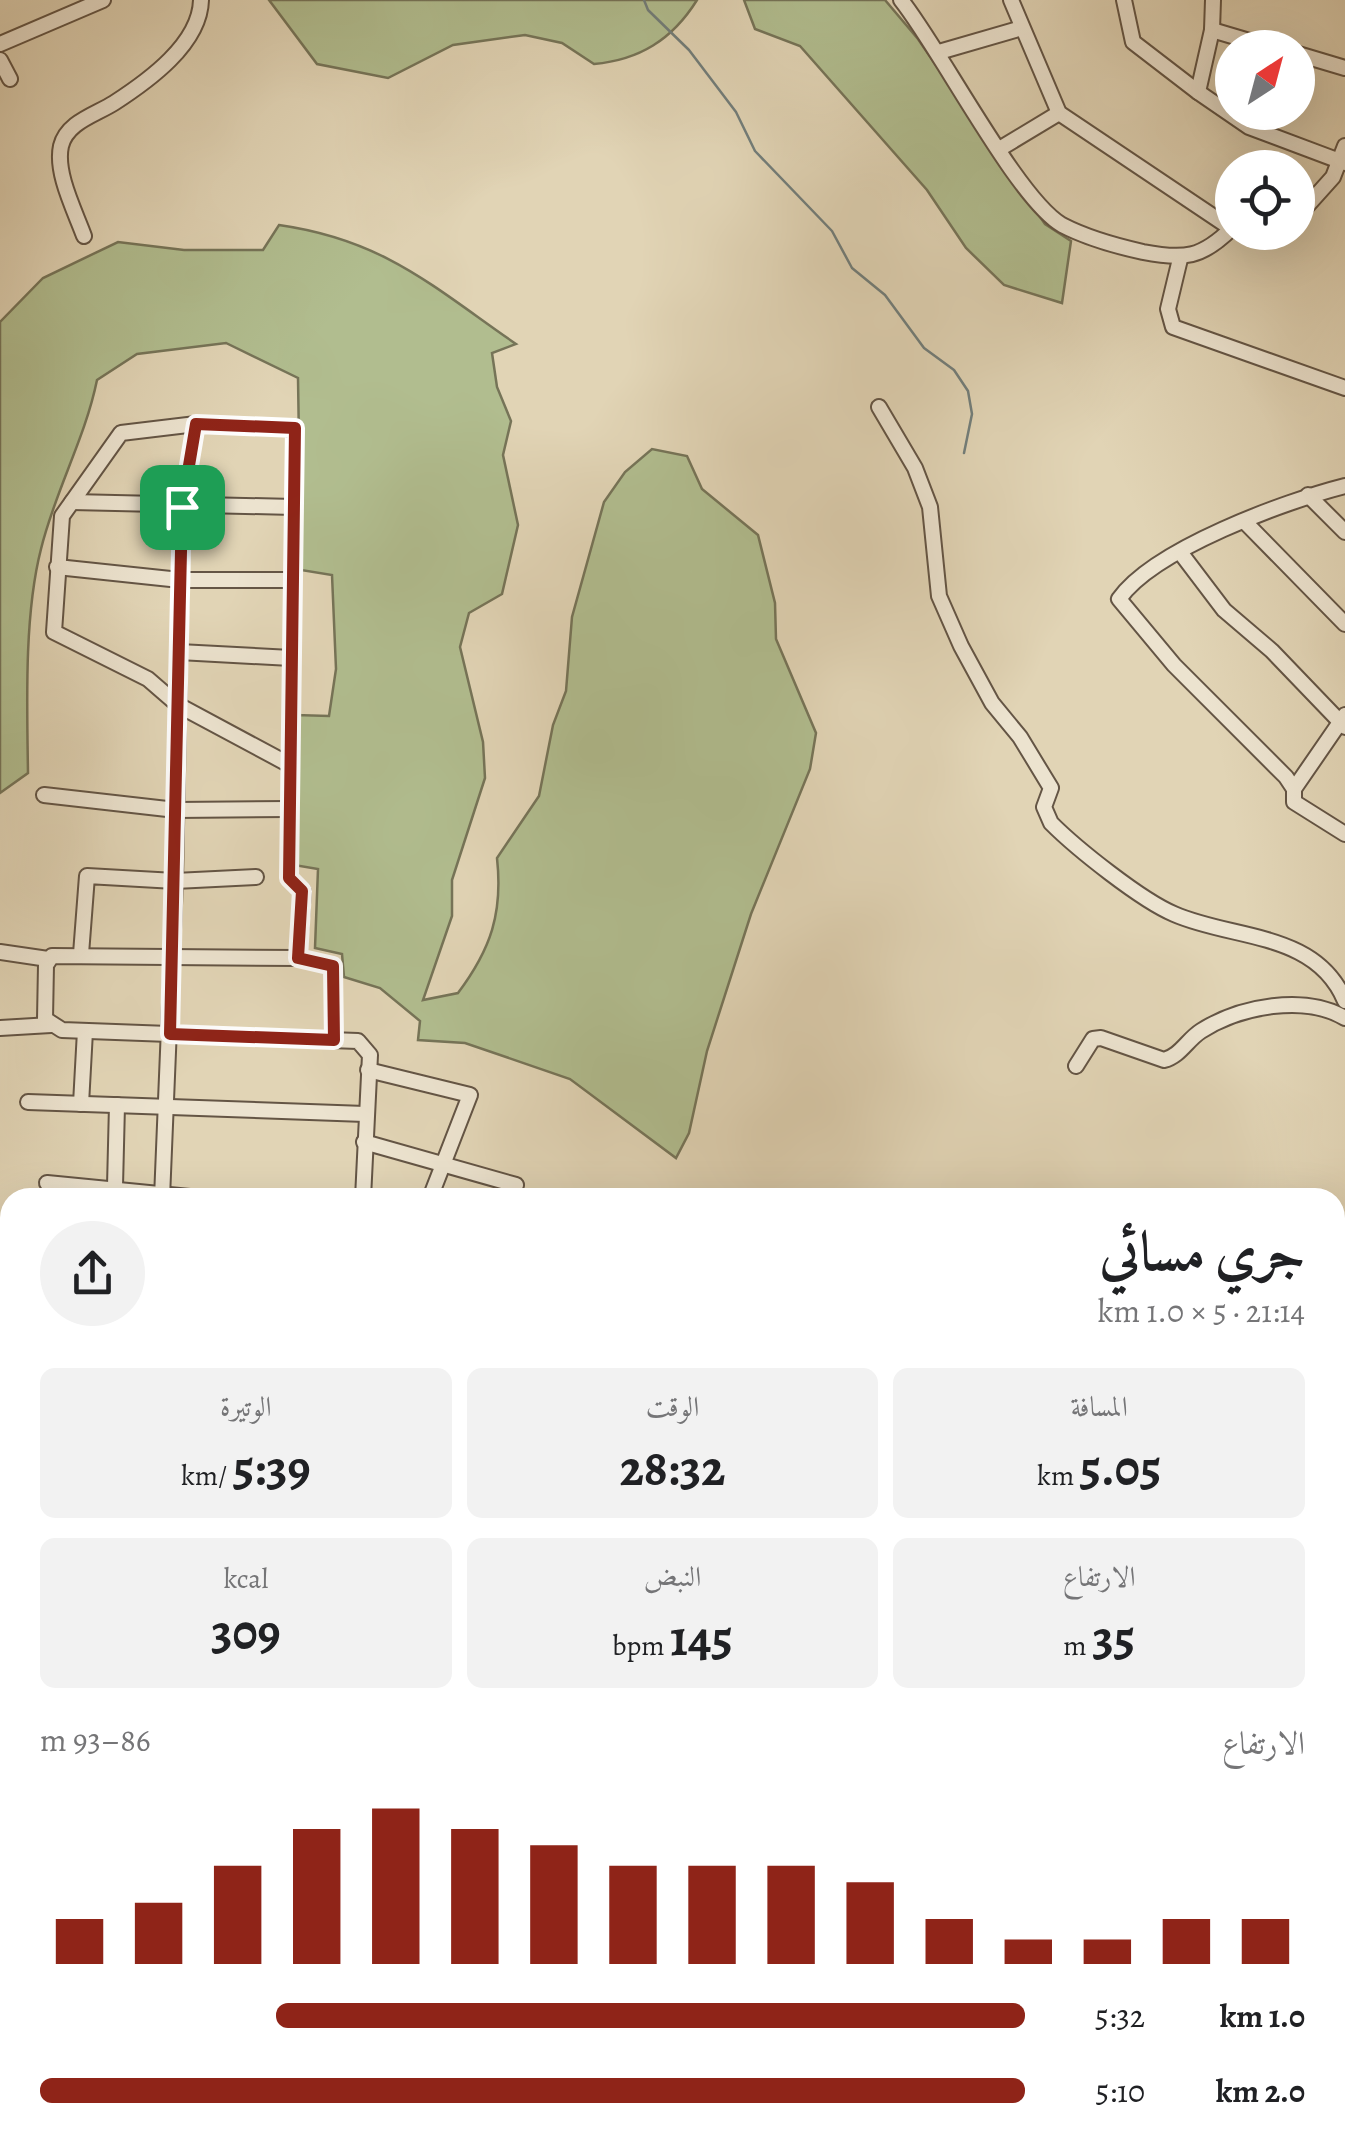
<!DOCTYPE html>
<html lang="ar">
<meta charset="utf-8">
<style>
:root{--surface:#fff;--page:#f2f2f2;--text:#202124;--muted:#757577;--accent:#8f2418}
body{margin:0;font-family:Alegreya,Amiri,serif;background:var(--page);color:var(--text);direction:rtl;height:100vh;display:flex;flex-direction:column;font-size:38px;white-space:nowrap}
*{box-sizing:border-box;margin:0}
p{font-size:32px;color:var(--muted)}
.icon{flex:none;width:55px;height:55px;fill:none;stroke:currentColor;stroke-width:2;stroke-linecap:round;stroke-linejoin:round}
.map{position:relative;flex:1;overflow:hidden;direction:ltr}
.details{position:absolute;left:0px;top:1188px;width:1345px;height:962px;display:flex;flex-direction:column;background:var(--surface);border-radius:30px 30px 0 0;box-shadow:0 10px 40px #0002;direction:rtl}
.details>*{flex:none}
.needle{width:65px;rotate:36deg}
.fabs{position:absolute;left:1215px;top:30px;display:grid;gap:20px}
.fabs a{display:grid;place-items:center;width:100px;height:100px;border-radius:50%;background:var(--surface);box-shadow:0 10px 40px #0002;font-size:50px}
.pin{position:absolute;display:grid;place-items:center;width:85px;height:85px;color:#fff;margin:-42px;border-radius:20px;box-shadow:0 5px 15px #0006}
.round{display:grid;place-items:center;flex:none;width:105px;height:105px;border-radius:52px;background:var(--page)}
.head{display:flex;align-items:center;justify-content:space-between;height:170px;padding:0 40px}
h1{font-size:55px;font-weight:700;line-height:75px}
.metrics{display:grid;grid-template-columns:repeat(3,1fr);gap:15px;height:170px;padding:10px 40px}
.metrics div{display:grid;align-content:center;border-radius:15px;background:var(--page);text-align:center}
.metrics b{font-size:50px;font-weight:700}
.metrics small{font-size:28px;font-weight:400}
.metrics p{font-size:28px}
.chart{height:280px;padding:20px 40px}
.chart p{display:flex;justify-content:space-between}
.chart svg{width:100%;height:180px;margin-top:10px;stroke:var(--accent);stroke-width:6}
ul{padding:0 40px;list-style:none;font-size:32px}
li{display:grid;grid-template-columns:160px 120px 1fr;align-items:center;height:75px}
li i{height:25px;border-radius:12px;background:var(--accent)}
.map>svg:first-child{display:block}
.green{fill:#b1bd8f;stroke:#767458;stroke-width:2.5}
.lines{fill:none;stroke-linecap:round;stroke-linejoin:round}
.stream{stroke:#727e7b;stroke-width:2.5}
.minor-casing{stroke:#645545;stroke-width:18}
.minor{stroke:#ece3cf;stroke-width:14}
.route-casing{stroke:#fff;stroke-width:20}
.route{stroke:#8f2418;stroke-width:12}
</style>
<div class="map">
<svg width="1345" height="2149" viewBox="0 0 1345 2149">
<rect width="100%" height="100%" fill="#e1d4b5"/>
<filter id="stains"><feTurbulence type="fractalNoise" baseFrequency=".002" numOctaves="4"/><feColorMatrix values="0 0 0 0 .2 0 0 0 0 .09 0 0 0 0 .02 0 0 0 .5 -.17"/></filter>
<radialGradient id="worn" r=".72"><stop offset=".6" stop-color="#630" stop-opacity="0"/><stop offset="1" stop-color="#630" stop-opacity=".3"/></radialGradient>
<g class="green">
<path d="M269 0H697C672 40 639 60 594 64L562 43 525 35 453 45 388 78 317 64Z"/>
<polygon points="744,0 885,0 918,39 1045,224 1071,241 1062,303 1004,285 966,248 927,190 800,46 755,29"/>
<path d="M279 225C384 240 432 286 516 344L492 353 497 387 511 421 503 455 518 525 502 594 469 613 460 647 483 742 485 778 452 880V916L423 1000 458 993C491 949 503 913 497 858L539 796 553 725 566 691 572 617 604 502 625 472 652 449 687 456 702 489 758 535 775 603 776 639 816 733 810 769 751 914 707 1051 689 1133 676 1158 570 1079 465 1043 418 1040 420 1021 380 988 344 977 342 954 315 948 318 869 294 865 296 715 329 716 336 669 332 575 301 570 298 378 226 343 137 354 97 380C85 439 55 491 41 549 24 615 27 705 28 773L0 793V322L43 278 118 242 184 250H263Z"/>
</g>
<g class="lines">
<polyline class="stream" points="644,0 648,10 689,50 736,112 755,151 832,231 852,268 885,295 924,348 954,370 968,391 972,414 964,453"/>
<defs>
<g id="minor">
<path d="M901 0C941 50 1017 199 1062 225 1087 238 1116 246 1143 252 1184 260 1202 258 1232 228"/>
<polyline points="1011,0 1059,113 1232,229"/>
<polyline points="1124,0 1133,42 1198,92"/>
<polyline points="1213,0 1212,30 1198,92 1249,127 1345,163"/>
<polyline points="1212,30 1273,48"/>
<polyline points="0,44 103,0"/>
<polyline points="939,52 1022,28"/>
<polyline points="1298,54 1345,68"/>
<polyline points="0,60 10,79"/>
<polyline points="1001,148 1059,113"/>
<polyline points="1298,216 1333,177 1345,146"/>
<polyline points="1239,232 1260,236 1275,232"/>
<path d="M84 236C75 211 55 173 61 146 67 122 95 115 114 103 148 81 200 44 201 0"/>
<polyline points="1180,259 1168,309 1173,327 1345,388"/>
<path d="M879 407 915 468 930 507 939 596 961 646 992 703 1020 737 1051 788 1044 807 1051 823C1077 849 1141 900 1174 914 1233 940 1316 931 1345 1001"/>
<path d="M1345 486C1286 501 1154 549 1119 599L1174 665 1286 777 1294 789V802L1345 834"/>
<polyline points="1308,495 1345,532"/>
<polyline points="72,502 294,507"/>
<polyline points="1244,521 1345,624"/>
<polyline points="1180,552 1224,610 1272,651 1345,727"/>
<polyline points="57,567 180,580 292,580"/>
<polyline points="179,652 291,658"/>
<polyline points="288,764 178,705 148,679 54,632 62,516 121,433 196,424 295,428 289,878 303,891 298,958 333,966 334,1040"/>
<polyline points="1294,789 1345,715"/>
<polyline points="44,795 176,810 289,809"/>
<polyline points="0,952 48,959"/>
<polyline points="81,954 87,876 175,881 256,877"/>
<polyline points="298,958 52,956 46,965 45,1019 62,1030 358,1041 370,1055 363,1198"/>
<polyline points="0,1028 51,1025"/>
<path d="M1076 1066 1093 1039 1101 1038 1164 1060C1180 1056 1187 1040 1201 1031 1240 1006 1305 994 1345 1018"/>
<polyline points="368,1070 470,1095 430,1198"/>
<polyline points="28,1102 365,1114"/>
<polyline points="81,1104 85,1031"/>
<polyline points="364,1142 516,1185"/>
<polyline points="47,1183 200,1198"/>
<polyline points="115,1186 117,1105"/>
<polyline points="162,1198 175,881 182,507 196,424"/>
<polyline points="0,1468 10,1464"/>
<polyline points="0,1514 10,1579"/>
<polyline points="1335,1805 1345,1785"/>
<polyline points="0,2087 10,2061"/>
<polyline points="1335,2131 1345,2134"/>
<polyline points="194,2149 197,2140"/>
<polyline points="679,2149 683,2140"/>
<polyline points="1178,2149 1182,2140"/>
</g>
</defs>
<use href="#minor" class="minor-casing"/>
<use href="#minor" class="minor"/>
</g>
<g class="lines">
<defs>
<polygon id="route" points="196,424 295,428 289,878 302,891 298,958 333,966 334,1040 170,1034 182,507"/>
</defs>
<use href="#route" class="route-casing"/>
<use href="#route" class="route"/>
</g>
<rect width="100%" height="100%" filter="url(#stains)"/>
<rect width="100%" height="100%" fill="url(#worn)"/>
</svg>
<div class="fabs">
<a><svg class="needle" viewBox="-14 -14 28 28"><path d="M0-13l5 13h-10z" fill="#e53935"/><path d="M0 13l5-13h-10z" fill="#757577"/></svg></a>
<a><svg class="icon" aria-label="locate" viewBox="0 0 24 24"><circle cx="12" cy="12" r="6"/><path d="M12 2v4M12 18v4M2 12h4M18 12h4"/></svg></a>
</div>
<div class="pin" style="left:182px;top:507px;background:#1e9e55"><svg class="icon" aria-label="arrive" viewBox="0 0 24 24"><path d="M6 21V4h12l-3 4 3 4H6"/></svg></div>
<section class="details">
<div class="head"><div><h1>جري مسائي</h1><p>21:14 · 5 × 1.0 km</p></div><a class="round"><svg class="icon" aria-label="share" viewBox="0 0 24 24"><path d="M12 15V3M7 8l5-5 5 5M5 13v7h14v-7"/></svg></a></div>
<div class="metrics">
<div><p>المسافة</p><b>5.05<small> km</small></b></div>
<div><p>الوقت</p><b>28:32</b></div>
<div><p>الوتيرة</p><b>5:39<small> /km</small></b></div>
</div>
<div class="metrics">
<div><p>الارتفاع</p><b>35<small> m</small></b></div>
<div><p>النبض</p><b>145<small> bpm</small></b></div>
<div><p>kcal</p><b>309</b></div>
</div>
<div class="chart"><p><span>الارتفاع</span>86–93 m</p>
<svg viewBox="0 0 160 44" preserveAspectRatio="none"><path d="M5 44V33M15 44V29M25 44V20M35 44V11M45 44V6M55 44V11M65 44V15M75 44V20M85 44V20M95 44V20M105 44V24M115 44V33M125 44V38M135 44V38M145 44V33M155 44V33"/></svg>
</div>
<ul>
<li><b>1.0 km</b>5:32<i style="width:76%"></i></li>
<li><b>2.0 km</b>5:10<i style="width:100%"></i></li>
</ul>
</section>
</div>
